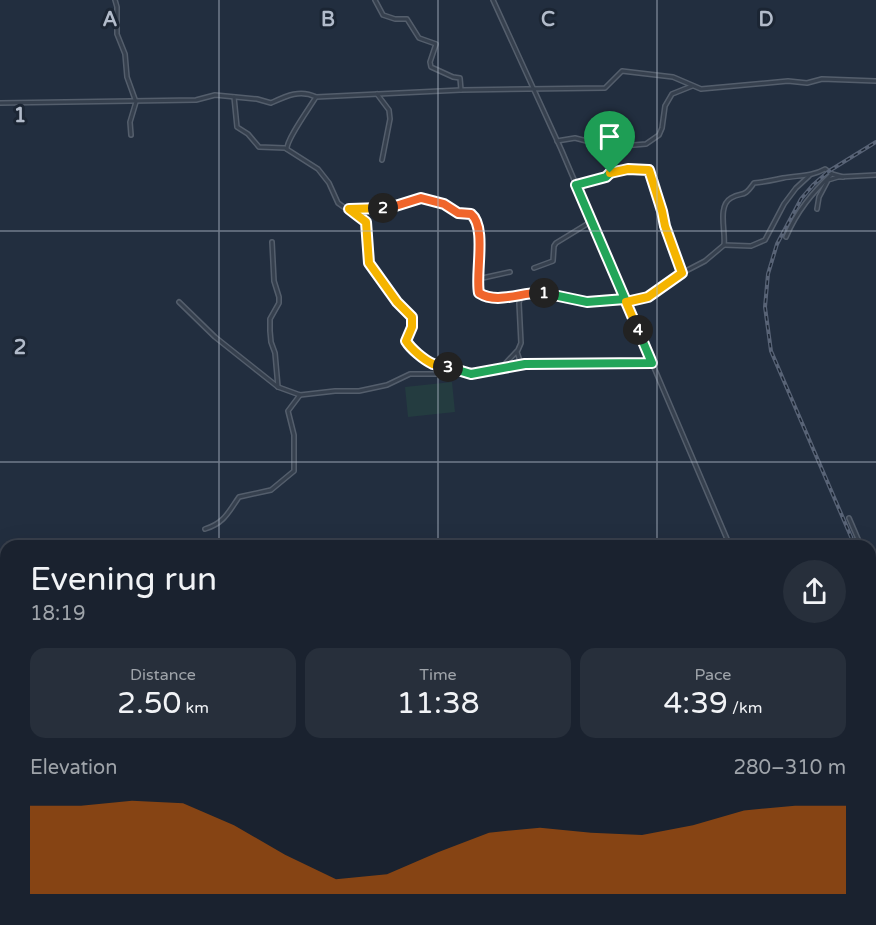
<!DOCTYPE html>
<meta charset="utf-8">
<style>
:root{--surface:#1a222f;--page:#272f3b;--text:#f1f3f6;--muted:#9fa4aa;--line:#383f4b;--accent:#b45309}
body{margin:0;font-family:"Varela Round",sans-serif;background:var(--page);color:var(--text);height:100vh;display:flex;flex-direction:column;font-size:22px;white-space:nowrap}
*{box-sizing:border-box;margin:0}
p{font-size:20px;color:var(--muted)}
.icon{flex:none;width:33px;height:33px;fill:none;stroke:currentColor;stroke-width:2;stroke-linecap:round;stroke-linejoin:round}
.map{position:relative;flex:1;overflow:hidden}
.side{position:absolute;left:0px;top:540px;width:876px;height:386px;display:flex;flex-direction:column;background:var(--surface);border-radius:18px 18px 0 0;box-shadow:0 6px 24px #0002,0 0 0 2px var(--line)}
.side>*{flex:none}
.pin{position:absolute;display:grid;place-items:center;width:51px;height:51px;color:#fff;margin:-62px -26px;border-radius:50% 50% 50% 0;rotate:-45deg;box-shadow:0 0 6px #0007}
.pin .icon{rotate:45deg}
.km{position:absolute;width:30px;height:30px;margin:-15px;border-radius:50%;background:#222;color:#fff;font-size:16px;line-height:30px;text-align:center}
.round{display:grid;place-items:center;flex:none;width:63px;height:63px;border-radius:32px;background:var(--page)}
.head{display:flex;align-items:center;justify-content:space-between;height:102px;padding:0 30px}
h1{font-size:33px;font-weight:600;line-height:45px}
.figures{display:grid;grid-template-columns:repeat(3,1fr);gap:9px;height:102px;padding:6px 30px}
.figures div{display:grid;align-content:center;border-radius:15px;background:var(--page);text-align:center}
.figures b{font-size:30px;font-weight:600}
.figures small{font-size:16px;font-weight:400}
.figures p{font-size:16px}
.chart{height:168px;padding:12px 30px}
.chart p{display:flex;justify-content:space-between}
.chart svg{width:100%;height:108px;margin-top:6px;fill:var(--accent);opacity:.7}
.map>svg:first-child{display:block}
.green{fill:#243c40}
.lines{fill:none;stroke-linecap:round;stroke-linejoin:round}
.minor-casing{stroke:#545e6c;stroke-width:6}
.tertiary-casing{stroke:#545e6c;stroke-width:8}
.minor{stroke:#36404e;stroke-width:3}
.tertiary{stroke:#36404e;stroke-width:4.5}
.rail-casing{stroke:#586376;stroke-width:4}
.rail{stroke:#1b2533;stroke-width:1.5;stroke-dasharray:4.5;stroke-linecap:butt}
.split-1-casing{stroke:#fff;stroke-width:12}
.split-2-casing{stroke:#fff;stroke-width:12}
.split-3-casing{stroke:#fff;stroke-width:12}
.split-4-casing{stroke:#fff;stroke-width:12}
.split-5-casing{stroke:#fff;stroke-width:12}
.split-1{stroke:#22a559;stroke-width:8}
.split-2{stroke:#f0652b;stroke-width:8}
.split-3{stroke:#f5b400;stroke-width:8}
.split-4{stroke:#22a559;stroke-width:8}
.split-5{stroke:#f5b400;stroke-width:8}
.grid{fill:none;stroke:#b2bbca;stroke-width:1.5;stroke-opacity:0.55}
.grid-label{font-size:20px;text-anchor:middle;font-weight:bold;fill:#b2bbca;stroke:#1b2533;stroke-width:6;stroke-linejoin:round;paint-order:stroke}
</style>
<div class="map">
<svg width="876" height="925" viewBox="0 0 876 925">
<rect width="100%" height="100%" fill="#222e3f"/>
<polygon class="green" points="452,382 455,412 408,417 405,387"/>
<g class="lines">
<defs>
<g id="minor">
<polyline points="115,0 117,7 117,34 125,54 127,77 136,102 130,122 131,135"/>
<polyline points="375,0 383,15 395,19 407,19 419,38 436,44 430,62 431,67 453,77 460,78 461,90"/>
<polyline points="493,0 561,149 730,546"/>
<polyline points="377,94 389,110 390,119 382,160"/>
<path d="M234 97 237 127 248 134 259 147 285 148 318 169 329 183 338 203 345 208 386 209 421 198 443 204 458 213 471 214 475 217C479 226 479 239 480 249 480 263 472 284 482 295L512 297 542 293 587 302 625 299"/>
<path d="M0 103 196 100 215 95 257 99 271 103C286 96 300 89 316 97L461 90 605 88 622 71 673 77 701 89 788 81 807 83 822 79 876 81"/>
<polyline points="557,141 575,138 610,147 646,144 659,135 662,128 665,106 672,94 692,86"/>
<path d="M287 149C286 140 310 107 316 97"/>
<polyline points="610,173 628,169 649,170 665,226 682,273"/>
<polyline points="576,185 609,175 614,159 623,146"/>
<polyline points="817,209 819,197 828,180 838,177 876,175"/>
<path d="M351 210 366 222 369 263 371 268 397 302 412 317V327L406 341C418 363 446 366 468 373"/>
<path d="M786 237C797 211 812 193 832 174"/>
<polyline points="272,242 274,281 279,297 279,303 270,319 270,331 271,342 275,353 278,387"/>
<polyline points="724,245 751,246 765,240 784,204 796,188 809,176"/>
<polyline points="534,268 553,261 554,246 556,243 592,221"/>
<polyline points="478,279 510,272"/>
<path d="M627 301 648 297 682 273 705 261 724 245C726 232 717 206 731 198 743 191 743 199 754 183 765 182 773 180 783 178 798 175 811 177 825 169L832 174 843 177"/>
<polyline points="179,302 215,337 254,368 278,387 300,395 335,391 359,391 387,385 410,374 471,374 525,364 652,363"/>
<polyline points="517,352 521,364"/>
<polyline points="502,367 518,350 521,343 519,303 521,296"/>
<polyline points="849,518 861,546"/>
<path d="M205 529C224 523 228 513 239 497L271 490 294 471V435L288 411 300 395"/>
<polyline points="870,566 876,580"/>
<polyline points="870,712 876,712"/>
<polyline points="339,925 342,920"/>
</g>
<g id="tertiary">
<polyline points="0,706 6,707"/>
<polyline points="870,881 876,902"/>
</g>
</defs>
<use href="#minor" class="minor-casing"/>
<use href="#tertiary" class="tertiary-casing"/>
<use href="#minor" class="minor"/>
<use href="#tertiary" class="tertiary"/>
<defs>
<g id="rail">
<polyline points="855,546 771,351 765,307 768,274 777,244 801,199 813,185 829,171 876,142"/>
<polyline points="870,579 876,593"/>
</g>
</defs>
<use href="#rail" class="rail-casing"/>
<use href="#rail" class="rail"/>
</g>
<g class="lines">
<defs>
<polyline id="split-1" points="544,293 587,302 625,299 576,185 606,177 610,173"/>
<path id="split-2" d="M383 208H389L421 198 444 204 458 213 471 214C487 227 475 274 479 293 498 305 523 291 544 293"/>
<path id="split-3" d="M383 208 349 209 366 222 369 263 397 302 412 317V327L406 341C411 349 424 360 433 364 437 365 443 366 448 367"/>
<polyline id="split-4" points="448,367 471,374 525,364 652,363 638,330"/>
<polyline id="split-5" points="610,173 628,169 649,170 662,211 665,226 682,273 648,297 626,302 638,330"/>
</defs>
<use href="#split-1" class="split-1-casing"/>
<use href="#split-2" class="split-2-casing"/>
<use href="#split-3" class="split-3-casing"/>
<use href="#split-4" class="split-4-casing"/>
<use href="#split-5" class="split-5-casing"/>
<use href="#split-1" class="split-1"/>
<use href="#split-2" class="split-2"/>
<use href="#split-3" class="split-3"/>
<use href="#split-4" class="split-4"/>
<use href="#split-5" class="split-5"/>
</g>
<path class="grid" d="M219 0V546M438 0V546M657 0V546M0 231H876M0 462H876M0 694H6M870 694H876M219 920V925M438 920V925M657 920V925"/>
<g class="grid-label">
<text x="110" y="26">A</text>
<text x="328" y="26">B</text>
<text x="548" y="26">C</text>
<text x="766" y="26">D</text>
<text x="20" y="122">1</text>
<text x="20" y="354">2</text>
</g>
</svg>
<div class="pin" style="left:610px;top:173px;background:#1e9e55"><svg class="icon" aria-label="arrive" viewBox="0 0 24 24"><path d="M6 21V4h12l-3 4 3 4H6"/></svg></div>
<b class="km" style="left:544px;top:293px">1</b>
<b class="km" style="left:383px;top:208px">2</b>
<b class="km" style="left:448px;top:367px">3</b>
<b class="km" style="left:638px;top:330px">4</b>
<section class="side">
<div class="head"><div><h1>Evening run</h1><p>18:19</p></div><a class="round"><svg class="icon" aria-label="share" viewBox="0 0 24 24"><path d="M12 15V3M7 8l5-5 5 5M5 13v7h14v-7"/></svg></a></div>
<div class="figures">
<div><p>Distance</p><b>2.50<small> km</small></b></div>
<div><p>Time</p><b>11:38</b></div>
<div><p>Pace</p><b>4:39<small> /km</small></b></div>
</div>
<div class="chart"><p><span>Elevation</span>280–310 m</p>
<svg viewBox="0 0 160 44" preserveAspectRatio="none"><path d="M0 44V8L10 8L20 6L30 7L40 16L50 28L60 38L70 36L80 27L90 19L100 17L110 19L120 20L130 16L140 10L150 8L160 8V44z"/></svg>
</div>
</section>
</div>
